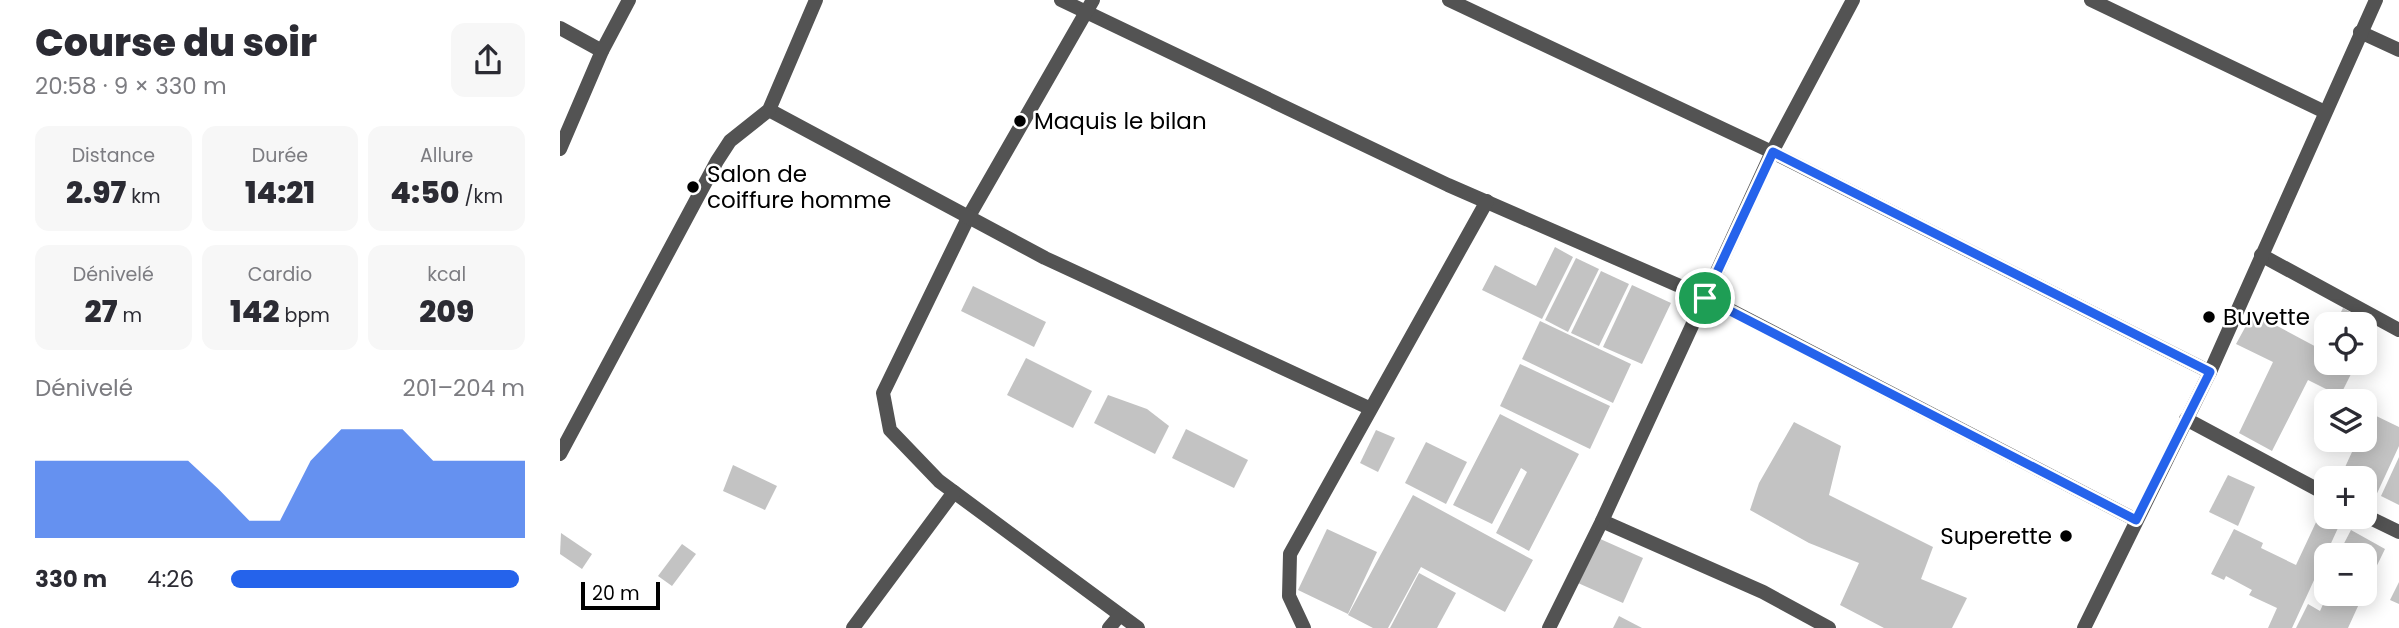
<!DOCTYPE html>
<html lang="fr">
<meta charset="utf-8">
<style>
:root{--surface:#fff;--page:#f7f7f7;--text:#2b2b33;--muted:#7c7c81;--accent:#2563eb}
body{margin:0;font-family:Poppins,sans-serif;background:var(--page);color:var(--text);height:100vh;display:flex;flex-direction:column;font-size:26px;white-space:nowrap}
*{box-sizing:border-box;margin:0}
p{font-size:23px;color:var(--muted)}
.icon{flex:none;width:38px;height:38px;fill:none;stroke:currentColor;stroke-width:2;stroke-linecap:round;stroke-linejoin:round}
.map{position:relative;flex:1;overflow:hidden}
.details{display:flex;flex-direction:column;background:var(--surface);width:560px}
.details>*{flex:none}
.fabs{position:absolute;left:1754px;top:312px;display:grid;gap:14px}
.fabs a{display:grid;place-items:center;width:63px;height:63px;border-radius:14px;background:var(--surface);box-shadow:0 4px 18px #0003;font-size:35px}
.scale{position:absolute;left:21px;bottom:18px;width:79px;box-sizing:border-box;padding-left:7px;border:4px solid #000;border-top:0;font-size:19px;line-height:24px;white-space:nowrap;color:#000;-webkit-text-stroke:5px #fff;paint-order:stroke}
.pin{position:absolute;display:grid;place-items:center;width:60px;height:60px;color:#fff;margin:-30px;border:4px solid #fff;border-radius:50%;box-shadow:0 2px 7px #0007}
.round{display:grid;place-items:center;flex:none;width:74px;height:74px;border-radius:14px;background:var(--page)}
.summary{display:flex;align-items:center;justify-content:space-between;height:119px;padding:0 35px}
h1{font-size:38px;font-weight:800;line-height:52px}
.figures{display:grid;grid-template-columns:repeat(3,1fr);gap:10px;height:119px;padding:7px 35px}
.figures div{display:grid;align-content:center;border-radius:14px;background:var(--page);text-align:center}
.figures b{font-size:30px;font-weight:800}
.figures small{font-size:19px;font-weight:400}
.figures p{font-size:19px}
.chart{height:196px;padding:14px 35px}
.chart p{display:flex;justify-content:space-between}
.chart svg{width:100%;height:126px;margin-top:7px;fill:var(--accent);opacity:.7}
ul{padding:0 35px;list-style:none;font-size:23px}
li{display:grid;grid-template-columns:112px 84px 1fr;align-items:center;height:52px}
li i{height:18px;border-radius:9px;background:var(--accent)}
main{display:flex;flex:1;min-height:0}
.map>svg:first-child{display:block}
.building{fill:#c3c3c3}
.lines{fill:none;stroke-linecap:round;stroke-linejoin:round}
.minor{stroke:#535353;stroke-width:14}
.route-casing{stroke:#fff;stroke-width:14}
.route{stroke:#2563eb;stroke-width:9}
.poi-dot{fill:#000;stroke:#fff;stroke-width:2.5}
.labels{text-anchor:middle;stroke-width:5;stroke-linejoin:round;paint-order:stroke}
.poi-label{font-size:23px;fill:#000;stroke:#fff;text-anchor:start}
</style>
<main>
<section class="details">
<div class="summary"><div><h1>Course du soir</h1><p>20:58 · 9 × 330 m</p></div><a class="round"><svg class="icon" aria-label="share" viewBox="0 0 24 24"><path d="M12 15V3M7 8l5-5 5 5M5 13v7h14v-7"/></svg></a></div>
<div class="figures">
<div><p>Distance</p><b>2.97<small> km</small></b></div>
<div><p>Durée</p><b>14:21</b></div>
<div><p>Allure</p><b>4:50<small> /km</small></b></div>
</div>
<div class="figures">
<div><p>Dénivelé</p><b>27<small> m</small></b></div>
<div><p>Cardio</p><b>142<small> bpm</small></b></div>
<div><p>kcal</p><b>209</b></div>
</div>
<div class="chart"><p><span>Dénivelé</span>201–204 m</p>
<svg viewBox="0 0 160 44" preserveAspectRatio="none"><path d="M0 44V17L10 17L20 17L30 17L40 17L50 17L60 27L70 38L80 38L90 17L100 6L110 6L120 6L130 17L140 17L150 17L160 17V44z"/></svg>
</div>
<ul>
<li><b>330 m</b>4:26<i style="width:98%"></i></li>
</ul>
</section>
<div class="map">
<svg width="1839" height="628" viewBox="0 0 1839 628">
<rect width="100%" height="100%" fill="#fff"/>
<g class="building">
<polygon points="995,247 1013,257 982,319 922,290 935,265 976,286"/>
<polygon points="1016,258 1039,269 1008,332 985,320"/>
<polygon points="1041,271 1069,284 1039,346 1011,333"/>
<polygon points="1072,285 1111,303 1082,364 1043,347"/>
<polygon points="413,286 486,322 474,347 401,311"/>
<polygon points="1783,308 1816,326 1804,348 1804,324 1775,324"/>
<polygon points="1693,313 1762,350 1766,343 1766,362 1797,362 1780,396 1748,380 1712,451 1679,433 1713,362 1676,344"/>
<polygon points="980,321 1071,364 1053,403 962,359"/>
<polygon points="466,358 532,391 513,428 447,395"/>
<polygon points="960,364 1050,406 1030,449 940,406"/>
<polygon points="548,395 587,409 609,426 595,454 534,423"/>
<polygon points="1810,413 1839,427 1839,446 1813,502 1804,498 1804,478 1780,478 1798,439 1804,439 1804,426"/>
<polygon points="940,414 1019,454 969,551 936,533 967,472 961,468 932,524 893,505"/>
<polygon points="1234,422 1281,446 1269,495 1373,547 1361,579 1407,598 1392,628 1324,628 1280,605 1299,563 1249,543 1190,510 1199,483"/>
<polygon points="626,429 688,460 674,488 612,458"/>
<polygon points="816,430 835,438 818,472 800,463"/>
<polygon points="866,442 907,462 886,504 845,483"/>
<polygon points="1839,457 1839,505 1821,496"/>
<polygon points="173,465 217,486 205,510 163,491"/>
<polygon points="1668,475 1695,487 1678,526 1649,512"/>
<polygon points="853,495 973,560 945,612 861,567 828,628 813,628 788,615"/>
<polygon points="1758,518 1778,528 1732,628 1708,628 1717,608 1689,595 1692,590 1666,576 1664,580 1651,574 1674,529 1703,543 1701,548 1736,565"/>
<polygon points="767,529 817,552 788,614 738,590"/>
<polygon points="1791,530 1825,549 1804,592 1804,555 1778,555"/>
<polygon points="1,533 32,554 22,569 0,554"/>
<polygon points="1038,538 1083,558 1063,603 1018,583"/>
<polygon points="122,544 136,554 112,586 98,576"/>
<polygon points="859,573 896,593 877,628 830,628"/>
<polygon points="1766,579 1766,593 1804,593 1788,628 1736,628 1748,604 1760,611 1765,600 1757,596"/>
<polygon points="1839,582 1839,604 1830,600"/>
<polygon points="1059,616 1082,628 1053,628"/>
</g>
<g class="lines">
<g class="minor">
<polyline points="501,0 888,185 1145,297 1576,520"/>
<polyline points="533,0 409,216 323,393 330,430 379,481 578,628"/>
<polyline points="889,0 1212,152 1650,372"/>
<polyline points="1531,0 1765,112"/>
<polyline points="0,28 42,51"/>
<polyline points="1800,32 1839,50"/>
<polyline points="209,110 485,258 809,408"/>
<polyline points="0,149 42,51 69,0"/>
<polyline points="1701,255 1839,330"/>
<polyline points="1626,419 1766,494"/>
<polyline points="0,454 157,161 170,141 209,110 256,0"/>
<polyline points="1804,515 1839,532"/>
<polyline points="1042,521 1203,592 1269,628"/>
<polyline points="293,628 394,492"/>
<polyline points="549,628 560,615"/>
<polyline points="744,628 729,596 730,554 927,201"/>
<polyline points="989,628 1042,521 1212,152 1293,0"/>
<polyline points="1524,628 1650,372 1816,0"/>
</g>
</g>
<g class="lines">
<defs>
<polygon id="route" points="1213,152 1650,372 1576,520 1145,298"/>
</defs>
<use href="#route" class="route-casing"/>
<use href="#route" class="route"/>
</g>
<g class="poi-dot">
<circle cx="460" cy="121" r="7"/>
<circle cx="133" cy="187" r="7"/>
<circle cx="1649" cy="317" r="7"/>
<circle cx="1506" cy="536" r="7"/>
</g>
<g class="labels">
<g class="poi-label">
<text x="474" y="129">Maquis le bilan</text>
<text x="147" y="182">Salon de<tspan x="147" dy="26">coiffure homme</tspan></text>
<text x="1663" y="325">Buvette</text>
<text x="1492" y="544" text-anchor="end">Superette</text>
</g>
</g>
</svg>
<div class="fabs">
<a><svg class="icon" aria-label="locate" viewBox="0 0 24 24"><circle cx="12" cy="12" r="6"/><path d="M12 2v4M12 18v4M2 12h4M18 12h4"/></svg></a>
<a><svg class="icon" aria-label="layers" viewBox="0 0 24 24"><path d="M12 4l9 5-9 5-9-5zM3 14l9 5 9-5"/></svg></a>
<a>+</a>
<a>−</a>
</div>
<div class="scale">20 m</div>
<div class="pin" style="left:1145px;top:298px;background:#1e9e55"><svg class="icon" aria-label="arrive" viewBox="0 0 24 24"><path d="M6 21V4h12l-3 4 3 4H6"/></svg></div>
</div>
</main>
